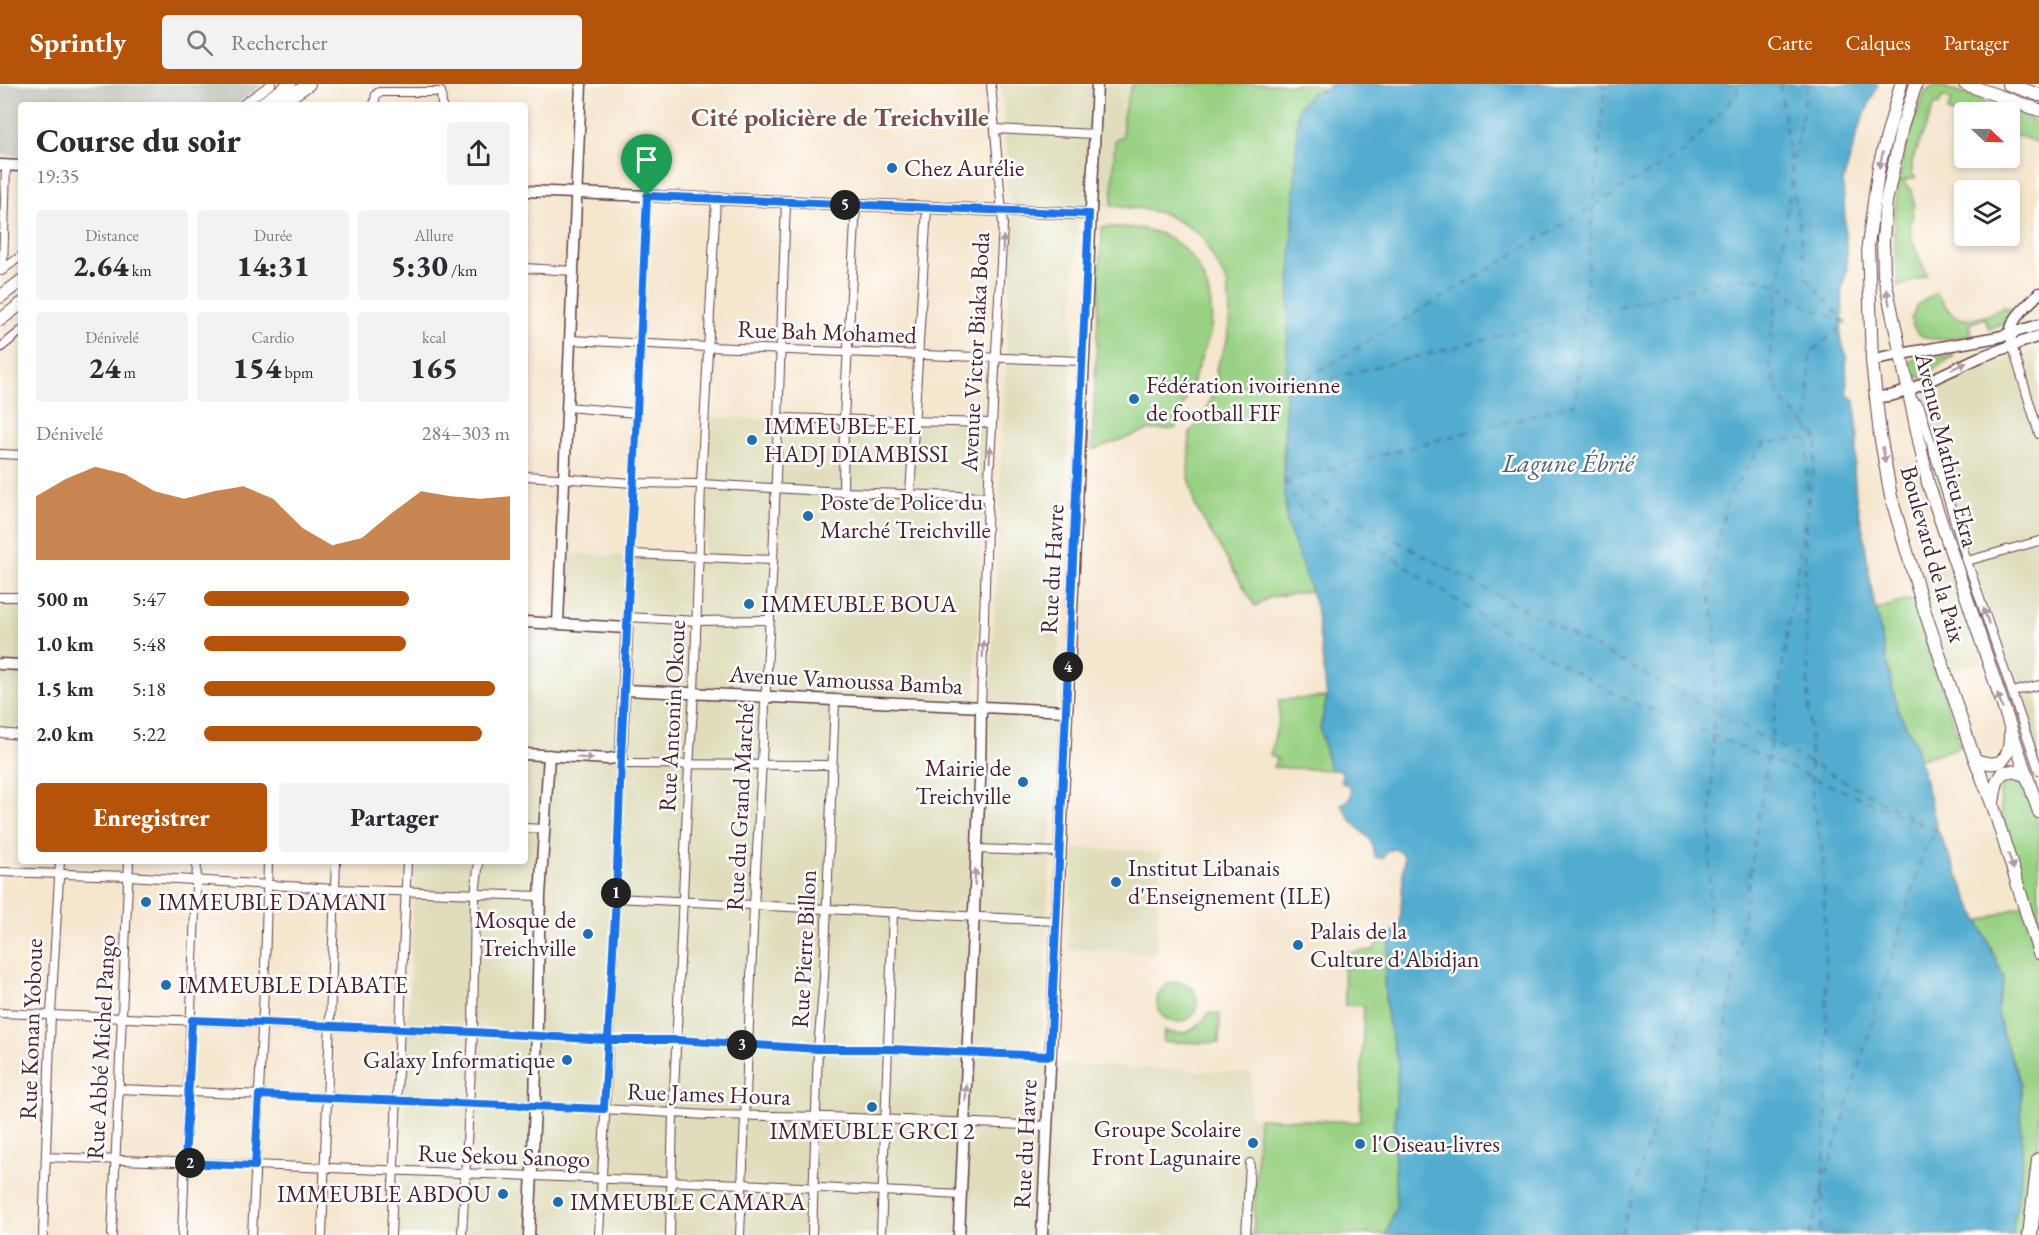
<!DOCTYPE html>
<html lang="fr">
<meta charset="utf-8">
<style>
:root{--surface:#fff;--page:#f2f2f3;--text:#2b2b33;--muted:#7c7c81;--accent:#b45309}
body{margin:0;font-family:"EB Garamond",serif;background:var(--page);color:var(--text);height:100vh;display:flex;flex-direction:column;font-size:22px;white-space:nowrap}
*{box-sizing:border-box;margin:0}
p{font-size:20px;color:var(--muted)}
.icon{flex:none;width:33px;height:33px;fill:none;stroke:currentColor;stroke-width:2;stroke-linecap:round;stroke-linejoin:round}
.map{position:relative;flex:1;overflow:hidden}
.panel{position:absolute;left:18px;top:18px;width:510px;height:762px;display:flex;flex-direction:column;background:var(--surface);border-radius:6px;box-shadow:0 3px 9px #0003}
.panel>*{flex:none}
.needle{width:39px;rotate:112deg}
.buttons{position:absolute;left:1954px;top:18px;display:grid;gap:12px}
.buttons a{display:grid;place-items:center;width:66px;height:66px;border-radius:6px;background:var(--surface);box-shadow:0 3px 9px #0003;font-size:30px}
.pin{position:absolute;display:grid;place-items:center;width:51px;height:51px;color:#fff;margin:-62px -26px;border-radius:50% 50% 50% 0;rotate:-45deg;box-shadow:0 0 6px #0007}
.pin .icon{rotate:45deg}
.km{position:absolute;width:30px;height:30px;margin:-15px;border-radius:50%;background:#222;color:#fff;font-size:16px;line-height:30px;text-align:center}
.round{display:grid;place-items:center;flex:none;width:63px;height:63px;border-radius:6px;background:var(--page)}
.overview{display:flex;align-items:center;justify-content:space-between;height:102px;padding:0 18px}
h1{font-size:33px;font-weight:800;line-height:45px}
.metrics{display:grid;grid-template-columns:repeat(3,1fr);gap:9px;height:102px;padding:6px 18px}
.metrics div{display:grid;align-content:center;border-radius:6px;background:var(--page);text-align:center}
.metrics b{font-size:30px;font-weight:800}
.metrics small{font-size:16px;font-weight:400}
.metrics p{font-size:16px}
.chart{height:168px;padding:12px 18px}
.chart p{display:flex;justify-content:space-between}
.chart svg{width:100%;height:108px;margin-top:6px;fill:var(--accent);opacity:.7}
.button{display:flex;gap:12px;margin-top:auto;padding:12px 18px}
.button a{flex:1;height:69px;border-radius:6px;background:var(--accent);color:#fff;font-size:24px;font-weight:800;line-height:69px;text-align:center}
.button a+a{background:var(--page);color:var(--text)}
ul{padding:0 18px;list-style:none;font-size:20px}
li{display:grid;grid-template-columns:96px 72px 1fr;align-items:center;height:45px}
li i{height:15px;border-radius:8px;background:var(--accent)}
header{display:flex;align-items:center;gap:36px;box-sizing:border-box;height:84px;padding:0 30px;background:var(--accent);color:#fff}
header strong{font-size:28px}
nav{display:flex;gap:33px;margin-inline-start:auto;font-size:21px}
.search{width:420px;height:54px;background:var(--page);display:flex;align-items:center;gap:15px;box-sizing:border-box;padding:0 21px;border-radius:6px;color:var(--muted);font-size:22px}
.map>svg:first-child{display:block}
.built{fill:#dfddbb}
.industrial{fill:#c3c6b9}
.green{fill:#99d183;stroke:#727857;stroke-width:1.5}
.water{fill:#51accf;stroke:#4e667d;stroke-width:1.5}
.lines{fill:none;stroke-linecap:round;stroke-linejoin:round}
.ferry{stroke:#4d5e75;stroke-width:1.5;stroke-dasharray:8 6;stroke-linecap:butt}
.street-casing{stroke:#643d43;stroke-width:10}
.secondary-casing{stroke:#643d43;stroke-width:13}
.primary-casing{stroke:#643d43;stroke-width:14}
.highway-casing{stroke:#643d43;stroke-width:16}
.street{stroke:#fff;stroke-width:8}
.secondary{stroke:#fff;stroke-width:10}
.primary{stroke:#fff;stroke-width:12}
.highway{stroke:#fff;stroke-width:14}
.oneway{fill:#ae9aa0}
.route-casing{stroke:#fff;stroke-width:12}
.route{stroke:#1a73e8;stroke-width:8}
.poi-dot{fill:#1f6fb2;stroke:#fff;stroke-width:2}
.labels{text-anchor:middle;stroke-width:5;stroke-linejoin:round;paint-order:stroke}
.poi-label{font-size:24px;fill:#4a1f2b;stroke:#fff;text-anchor:start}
.street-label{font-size:24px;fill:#4a1f2b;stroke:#fff}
.neighbourhood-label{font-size:26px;font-weight:bold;fill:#7c5047;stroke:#fff}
.water-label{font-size:26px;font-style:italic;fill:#4d5e75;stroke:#fff}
</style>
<header>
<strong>Sprintly</strong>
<div class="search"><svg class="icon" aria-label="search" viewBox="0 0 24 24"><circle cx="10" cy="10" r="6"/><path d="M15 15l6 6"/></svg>Rechercher</div>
<nav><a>Carte</a><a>Calques</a><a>Partager</a></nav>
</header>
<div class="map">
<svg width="2039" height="1151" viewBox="0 0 2039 1151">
<rect width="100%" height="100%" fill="#fff"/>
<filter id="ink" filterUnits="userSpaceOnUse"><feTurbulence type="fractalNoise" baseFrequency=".0167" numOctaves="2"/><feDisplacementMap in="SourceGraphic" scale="12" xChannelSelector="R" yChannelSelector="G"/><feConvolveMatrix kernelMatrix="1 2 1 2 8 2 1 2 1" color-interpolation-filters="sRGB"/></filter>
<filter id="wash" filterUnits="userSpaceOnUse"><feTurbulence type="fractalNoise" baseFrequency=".008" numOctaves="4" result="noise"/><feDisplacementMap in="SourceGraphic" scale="24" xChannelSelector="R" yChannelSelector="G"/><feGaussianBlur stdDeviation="1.35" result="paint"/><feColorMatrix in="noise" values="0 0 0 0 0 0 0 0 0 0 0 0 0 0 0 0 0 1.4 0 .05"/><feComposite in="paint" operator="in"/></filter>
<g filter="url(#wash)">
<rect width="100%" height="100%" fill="#f5e6ce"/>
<g class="built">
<polygon points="1001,0 1312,0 1326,6 1298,24 1292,161 1205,160 1202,153 1181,138 1165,130 1143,125 1090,122 1081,122 1078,128 1050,765 984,769 1050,772 1041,979 1252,989 1250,1033 1259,1034 1257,1080 1248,1079 1243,1151 398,1151 415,777 525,777 525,533 558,533 560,469 704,475 707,333 992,339 983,432 971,687 987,688 1013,124 1006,97 1006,65"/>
<polygon points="2039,266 2039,693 1922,319 1931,305 1945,295"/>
<polygon points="1950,480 1982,577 1950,588 1918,491"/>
<polygon points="0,511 21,512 21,644 0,643"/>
<polygon points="1073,764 1161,768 1156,869 1068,865"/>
</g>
<polygon class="industrial" points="0,0 263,0 236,21 21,21 21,72 0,71"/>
<g class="green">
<polygon points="1132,0 1312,0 1326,6 1298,24 1283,381 1287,439 1312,507 1270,513 1255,522 1195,422 1188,388 1190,348 1203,335 1218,296 1216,285 1227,257 1229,239 1230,224 1227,199 1202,153 1192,145 1165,130 1143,125 1112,122 1115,56 1123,52 1123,32"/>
<polygon points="1940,2 2022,30 2039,41 2039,59 2010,49 2010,28 1965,28 1965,34 1947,28 1952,16 1942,13 1939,21 1935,20 1912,77 1912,90 1916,94 1902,97 1912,107 1914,120 1910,148 1914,161 1927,191 1899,203 1894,158 1894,131 1902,77 1910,48 1924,10 1932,3"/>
<path d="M1102 143C1117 143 1133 142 1148 146 1194 156 1218 206 1210 250 1207 260 1202 270 1199 280 1191 301 1183 323 1175 345L1149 346 1092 366Z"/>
<path d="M1936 209C1942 216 1947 226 1954 231 1968 242 1991 229 2005 223L2017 227 2002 239 1989 245 1985 234 1969 240 1972 251C1950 253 1918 265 1911 236L1917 221Z"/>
<polygon points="1955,271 1923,293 1914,293 1909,286 1911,278 1914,275"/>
<polygon points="1911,515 1961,663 1919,675 1915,659 1897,624 1875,526"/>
<polygon points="1327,613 1320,645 1330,686 1273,683 1277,674 1270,672 1279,635 1279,616"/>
<polygon points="2006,690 2018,692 2025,701 2039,743 2039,1151 2012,1151 2022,1085 2021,999 2002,949 1997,924 2004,894 1979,838 2030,818 2001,733 2000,704"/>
<polygon points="1391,850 1384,897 1387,935 1398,979 1394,1053 1396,1123 1386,1151 1253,1151 1259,1034 1360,1038 1364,922 1345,921 1344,869 1373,866 1378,858"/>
<circle cx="1177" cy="918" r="20"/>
<path d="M1209 929 1220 930 1219 959 1163 958 1164 947C1183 954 1199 945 1209 929Z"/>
</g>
<path class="water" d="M1328 0H1878L1859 43 1843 98 1847 183 1842 205 1843 230 1840 253 1846 271 1847 310 1855 316 1858 354 1854 386 1856 415 1863 447 1872 509 1897 624 1915 659 1938 747 2004 894 1997 924 2002 949 2021 999 2022 1085 2012 1151H1386L1396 1123 1394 1053 1398 979 1387 935 1384 897 1391 850 1400 844 1404 774 1402 770 1395 765 1387 767 1383 774 1375 773C1371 750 1368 755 1355 740 1349 735 1345 726 1341 720L1348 717C1354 709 1351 701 1342 699V686H1330L1320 645 1327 613 1316 522 1287 439 1284 405 1286 290 1298 24 1312 8 1326 6Z"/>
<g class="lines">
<g class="ferry">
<polyline points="1780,0 1791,88"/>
<polyline points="1808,0 1794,73 1769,277 1779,313 1817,353"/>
<polyline points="1792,96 1807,194 1845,238"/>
<polyline points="1294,302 1682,69 1737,11 1738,0"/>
<polyline points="1291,304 1721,197 1737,194 1759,195 1783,203 1799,219 1846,239 1810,269 1805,504 1812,710 1823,775 1828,986 1821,1151"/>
<polyline points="1284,396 1300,425 1334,450 1392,473 1506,549 1619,612 1938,747 1926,761 1825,1096"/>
<polyline points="1286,396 1575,320 1605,0"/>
<polyline points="1285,397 1928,742"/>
<polyline points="1808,421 1818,355"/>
<polyline points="1621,1151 1708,857 1716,543 1708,503 1728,412 1764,359 1818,354"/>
<polyline points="1694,1151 1805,435"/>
<polyline points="1809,1151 1823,1103"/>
</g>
</g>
</g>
<g filter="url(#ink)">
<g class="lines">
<defs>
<g id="street">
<polyline points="242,21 271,0"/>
<polyline points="374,21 376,10 379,8 441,8 442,21"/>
<polyline points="995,45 1094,50"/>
<polyline points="525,184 574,187"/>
<polyline points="3,186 6,81"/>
<polyline points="1,187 21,172"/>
<polyline points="570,256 708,263 1082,277"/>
<polyline points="2012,261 2039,350"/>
<polyline points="0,264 21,247"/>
<polyline points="1910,313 1920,323 1967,477 2039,687"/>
<polyline points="567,323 636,329"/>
<polyline points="777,334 992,339"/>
<polyline points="0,370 21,371"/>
<polyline points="525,392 634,399 701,400 843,408 988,413"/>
<polyline points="843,408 844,334 856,121"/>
<polyline points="910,411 927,123"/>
<polyline points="631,470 773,476"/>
<polyline points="1967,477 2039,457"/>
<polyline points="0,513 21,513"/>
<polyline points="628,533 697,537 770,536"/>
<polyline points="627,544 647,112"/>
<polyline points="2012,608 2039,601"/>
<polyline points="981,623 988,413 1003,141 991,0"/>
<polyline points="0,649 21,651"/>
<polyline points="621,680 832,681"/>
<polyline points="525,744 544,745"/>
<polyline points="977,765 1060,768"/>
<polyline points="0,788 129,792 335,805 540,812"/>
<polyline points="616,814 1056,837"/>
<polyline points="0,929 473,948 608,956 677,956 818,965 889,965 1050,972"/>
<polyline points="119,1005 604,1025 707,1031 827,1033 1047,1042"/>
<polyline points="46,1073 742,1100 961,1111"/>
<polyline points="43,1151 51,930 60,777"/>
<polyline points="112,1151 129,777"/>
<polyline points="182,1151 197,777"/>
<polyline points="252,1151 265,884 268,777"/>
<polyline points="322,1151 336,777"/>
<polyline points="391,1151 407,777"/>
<polyline points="462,1151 473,948 475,810 479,777"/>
<polyline points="599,1151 616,814 621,673"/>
<polyline points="670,1151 673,1029 689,681 694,610 701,400 716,115"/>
<polyline points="740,1151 754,822 773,476 786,117"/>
<polyline points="812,1151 818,965 824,893 835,616"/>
<polyline points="881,1151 893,828"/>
<polyline points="1246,1151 1250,1079"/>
</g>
<g id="secondary">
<polyline points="0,81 21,82"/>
<polyline points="525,107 1089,130"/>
<path d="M2011 255C2006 237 2028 222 2039 209"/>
<polyline points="1872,277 1884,273 1998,253 2039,241"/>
<polyline points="1875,313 1890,312 1907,307 1980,273 2039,252"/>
<polyline points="525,538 627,544 621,673 608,675 525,670"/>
<polyline points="558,539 581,0"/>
<polyline points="0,580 21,581"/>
<polyline points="625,606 1066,627"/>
<polyline points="529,1151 535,1022 540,812 549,671"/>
<polyline points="959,1151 980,697 981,623"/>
<polyline points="1042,1151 1097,0"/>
</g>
<g id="primary">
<polyline points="1901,0 1879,82 1868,161 1872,277 1880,351 1891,413 1922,519 1971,665 1993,722 2039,869"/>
<polyline points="1916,0 1902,43 1886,118 1883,156 1884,191 1928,399 2039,728"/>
<polyline points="1965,0 2039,26"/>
<polyline points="2008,0 2039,11"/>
<polyline points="260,21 290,0"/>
<polyline points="278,21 309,0"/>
<polyline points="0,213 21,197"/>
<polyline points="0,236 21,220"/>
<path d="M1976 676C2000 685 2010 676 2010 651"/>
<path d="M1993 720C1996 696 1998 678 2026 692"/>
</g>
<polyline id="highway" points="2030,1151 2039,1076"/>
</defs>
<use href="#street" class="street-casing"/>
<use href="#secondary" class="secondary-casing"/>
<use href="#primary" class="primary-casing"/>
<use href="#highway" class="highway-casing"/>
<use href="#street" class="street"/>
<use href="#secondary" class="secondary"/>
<use href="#primary" class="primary"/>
<use href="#highway" class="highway"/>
</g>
<defs><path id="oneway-solid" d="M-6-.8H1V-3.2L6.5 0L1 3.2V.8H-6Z" transform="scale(1.5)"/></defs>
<g class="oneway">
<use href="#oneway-solid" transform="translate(1881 76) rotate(103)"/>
<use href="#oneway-solid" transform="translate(1003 160) rotate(-88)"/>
<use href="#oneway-solid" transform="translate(1888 213) rotate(-101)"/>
<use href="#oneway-solid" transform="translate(1959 282) rotate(-24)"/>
<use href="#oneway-solid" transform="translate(990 370) rotate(-87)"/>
<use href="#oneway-solid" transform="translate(1884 371) rotate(81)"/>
<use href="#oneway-solid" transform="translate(1986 532) rotate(-109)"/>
<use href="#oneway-solid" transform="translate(983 565) rotate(-88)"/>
<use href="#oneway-solid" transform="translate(2000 617) rotate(-108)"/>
<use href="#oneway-solid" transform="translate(585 674) rotate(4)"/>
<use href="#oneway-solid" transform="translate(2011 778) rotate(72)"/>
<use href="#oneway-solid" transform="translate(975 793) rotate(-87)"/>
<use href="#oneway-solid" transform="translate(966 1009) rotate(-87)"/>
</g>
</g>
<g class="lines" filter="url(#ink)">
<defs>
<polyline id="route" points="647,112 621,673 616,814 604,1025 259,1011 255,1082 185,1079 192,936 473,948 608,956 677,956 818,965 889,965 1050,972 1089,130 647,112"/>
</defs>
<use href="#route" class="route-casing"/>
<use href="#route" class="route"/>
</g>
<g class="poi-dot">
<circle cx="892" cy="84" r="6"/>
<circle cx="1134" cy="315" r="6"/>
<circle cx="752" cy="356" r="6"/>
<circle cx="808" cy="432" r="6"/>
<circle cx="749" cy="520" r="6"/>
<circle cx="1023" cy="698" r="6"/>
<circle cx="1116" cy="798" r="6"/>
<circle cx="146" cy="818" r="6"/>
<circle cx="588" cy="850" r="6"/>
<circle cx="1298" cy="861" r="6"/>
<circle cx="166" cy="901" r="6"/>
<circle cx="567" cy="976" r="6"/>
<circle cx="872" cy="1023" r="6"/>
<circle cx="1253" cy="1059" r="6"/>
<circle cx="1360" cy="1060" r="6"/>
<circle cx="503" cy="1110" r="6"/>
<circle cx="558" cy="1118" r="6"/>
</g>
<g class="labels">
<g class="poi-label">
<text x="904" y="92">Chez Aurélie</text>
<text x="1146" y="309">Fédération ivoirienne<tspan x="1146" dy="28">de football FIF</tspan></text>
<text x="764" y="350">IMMEUBLE EL<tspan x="764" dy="28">HADJ DIAMBISSI</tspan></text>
<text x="820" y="426">Poste de Police du<tspan x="820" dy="28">Marché Treichville</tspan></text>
<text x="761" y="528">IMMEUBLE BOUA</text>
<text x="1011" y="692" text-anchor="end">Mairie de<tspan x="1011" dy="28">Treichville</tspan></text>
<text x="1128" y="792">Institut Libanais<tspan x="1128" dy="28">d'Enseignement (ILE)</tspan></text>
<text x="158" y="826">IMMEUBLE DAMANI</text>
<text x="576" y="844" text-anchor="end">Mosque de<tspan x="576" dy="28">Treichville</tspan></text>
<text x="1310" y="855">Palais de la<tspan x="1310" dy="28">Culture d'Abidjan</tspan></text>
<text x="178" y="909">IMMEUBLE DIABATE</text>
<text x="555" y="984" text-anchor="end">Galaxy Informatique</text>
<text x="1241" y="1053" text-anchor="end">Groupe Scolaire<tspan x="1241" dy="28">Front Lagunaire</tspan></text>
<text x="872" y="1055" text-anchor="middle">IMMEUBLE GRCI 2</text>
<text x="1372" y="1068">l'Oiseau-livres</text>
<text x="491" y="1118" text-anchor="end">IMMEUBLE ABDOU</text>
<text x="570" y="1126">IMMEUBLE CAMARA</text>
</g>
<g class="street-label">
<text transform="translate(827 248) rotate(2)" y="8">Rue Bah Mohamed</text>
<text transform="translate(975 268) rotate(-87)" y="8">Avenue Victor Biaka Boda</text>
<text transform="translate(1947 366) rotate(76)" y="8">Avenue Mathieu Ekra</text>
<text transform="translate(1933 470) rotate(74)" y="8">Boulevard de la Paix</text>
<text transform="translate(1052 485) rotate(-87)" y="8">Rue du Havre</text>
<text transform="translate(846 596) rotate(3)" y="8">Avenue Vamoussa Bamba</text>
<text transform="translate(672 632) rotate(-87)" y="8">Rue Antonin Okoue</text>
<text transform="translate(740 723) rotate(-87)" y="8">Rue du Grand Marché</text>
<text transform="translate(804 865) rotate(-87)" y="8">Rue Pierre Billon</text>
<text transform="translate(31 945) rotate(-88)" y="8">Rue Konan Yoboue</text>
<text transform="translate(101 963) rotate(-87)" y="8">Rue Abbé Michel Pango</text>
<text transform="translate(709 1010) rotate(2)" y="8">Rue James Houra</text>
<text transform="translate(1025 1060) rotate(-87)" y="8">Rue du Havre</text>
<text transform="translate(504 1072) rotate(2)" y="8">Rue Sekou Sanogo</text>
</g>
<g class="neighbourhood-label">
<text x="840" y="42">Cité policière de Treichville</text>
</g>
<g class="water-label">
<text x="1568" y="388">Lagune Ébrié</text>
</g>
</g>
</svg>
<div class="buttons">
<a><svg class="needle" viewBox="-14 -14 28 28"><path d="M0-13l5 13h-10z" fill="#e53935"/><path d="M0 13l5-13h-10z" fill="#7c7c81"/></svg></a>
<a><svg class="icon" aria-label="layers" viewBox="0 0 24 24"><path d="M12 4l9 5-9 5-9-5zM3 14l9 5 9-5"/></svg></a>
</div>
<div class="pin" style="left:647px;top:112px;background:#1e9e55"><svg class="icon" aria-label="arrive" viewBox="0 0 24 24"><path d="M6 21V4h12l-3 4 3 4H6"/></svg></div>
<b class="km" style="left:616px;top:809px">1</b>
<b class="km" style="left:190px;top:1079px">2</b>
<b class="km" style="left:742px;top:961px">3</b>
<b class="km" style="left:1068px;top:583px">4</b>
<b class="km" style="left:845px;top:121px">5</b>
<section class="panel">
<div class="overview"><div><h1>Course du soir</h1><p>19:35</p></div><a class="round"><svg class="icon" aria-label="share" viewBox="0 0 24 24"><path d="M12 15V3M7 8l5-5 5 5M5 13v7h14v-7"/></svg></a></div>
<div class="metrics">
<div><p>Distance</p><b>2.64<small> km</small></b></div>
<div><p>Durée</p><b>14:31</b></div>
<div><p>Allure</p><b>5:30<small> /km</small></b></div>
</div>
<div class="metrics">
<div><p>Dénivelé</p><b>24<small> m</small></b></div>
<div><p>Cardio</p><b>154<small> bpm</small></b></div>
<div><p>kcal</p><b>165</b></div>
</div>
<div class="chart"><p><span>Dénivelé</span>284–303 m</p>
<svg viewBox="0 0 160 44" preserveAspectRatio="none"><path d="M0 44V18L10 11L20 6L30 9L40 16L50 19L60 16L70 14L80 19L90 31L100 38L110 35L120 25L130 16L140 18L150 19L160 18V44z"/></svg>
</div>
<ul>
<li><b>500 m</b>5:47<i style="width:67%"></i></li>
<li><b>1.0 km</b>5:48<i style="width:66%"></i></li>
<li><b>1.5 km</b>5:18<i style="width:95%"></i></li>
<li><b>2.0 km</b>5:22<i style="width:91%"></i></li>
</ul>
<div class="button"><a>Enregistrer</a><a>Partager</a></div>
</section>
</div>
